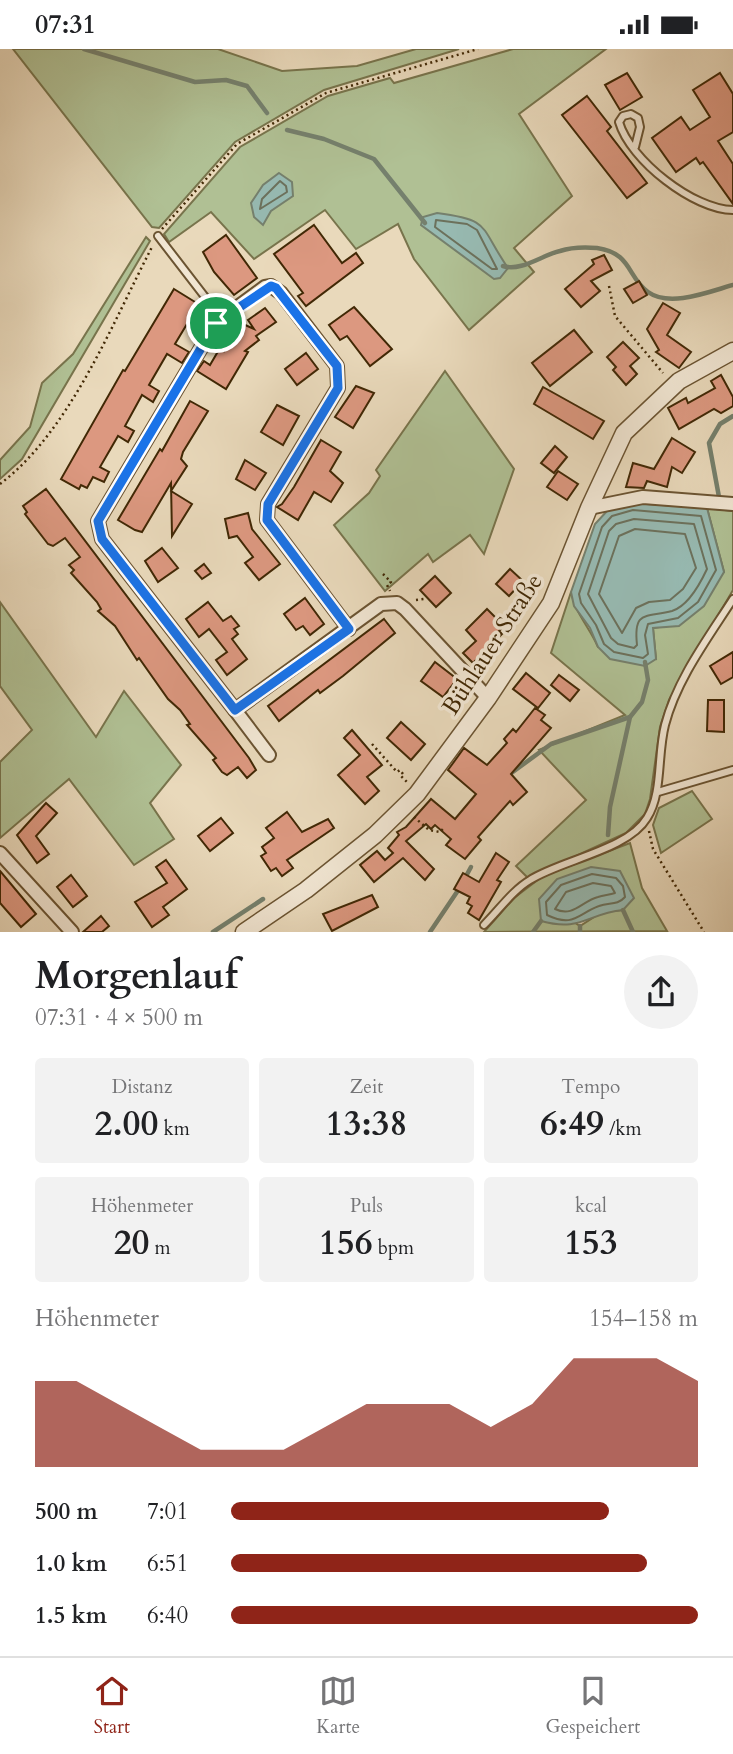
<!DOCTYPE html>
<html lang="de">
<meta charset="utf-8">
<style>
:root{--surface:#fff;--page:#f2f2f2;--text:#202124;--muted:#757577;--line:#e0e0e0;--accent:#8f2418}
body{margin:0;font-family:Cardo,serif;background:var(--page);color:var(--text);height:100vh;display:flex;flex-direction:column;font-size:26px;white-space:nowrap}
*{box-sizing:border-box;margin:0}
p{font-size:23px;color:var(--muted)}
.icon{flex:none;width:38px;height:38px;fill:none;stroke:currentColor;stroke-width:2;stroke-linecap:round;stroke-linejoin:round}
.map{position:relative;height:883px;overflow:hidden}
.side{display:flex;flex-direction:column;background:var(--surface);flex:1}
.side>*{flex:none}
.pin{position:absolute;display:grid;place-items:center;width:60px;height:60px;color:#fff;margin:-30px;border:4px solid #fff;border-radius:50%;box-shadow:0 2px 7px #0007}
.round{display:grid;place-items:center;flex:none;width:74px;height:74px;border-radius:37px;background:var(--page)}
.summary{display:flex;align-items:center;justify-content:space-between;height:119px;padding:0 35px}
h1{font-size:38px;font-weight:600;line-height:52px}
.figures{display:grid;grid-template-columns:repeat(3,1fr);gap:10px;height:119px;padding:7px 35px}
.figures div{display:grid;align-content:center;border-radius:7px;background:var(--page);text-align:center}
.figures b{font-size:35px;font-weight:600}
.figures small{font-size:19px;font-weight:400}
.figures p{font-size:19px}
.chart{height:196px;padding:14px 35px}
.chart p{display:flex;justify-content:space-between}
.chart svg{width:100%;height:126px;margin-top:7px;fill:var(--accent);opacity:.7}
ul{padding:0 35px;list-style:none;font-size:23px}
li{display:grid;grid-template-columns:112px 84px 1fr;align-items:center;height:52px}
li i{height:18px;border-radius:9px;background:var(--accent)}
.status{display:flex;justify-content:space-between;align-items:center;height:49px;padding:0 35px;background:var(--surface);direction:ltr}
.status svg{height:19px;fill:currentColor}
.dock{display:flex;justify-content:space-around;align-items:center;height:98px;border-top:2px solid var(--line);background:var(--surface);font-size:19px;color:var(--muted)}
.dock a{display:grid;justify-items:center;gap:4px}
.dock .current{color:var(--accent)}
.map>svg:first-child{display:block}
.green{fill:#b0c094;stroke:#78744c;stroke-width:2;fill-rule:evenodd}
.water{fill:#97bab2;stroke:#75806d;stroke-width:2}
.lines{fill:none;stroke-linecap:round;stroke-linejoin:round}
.shore{stroke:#6c715c;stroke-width:2}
.stream{stroke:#75806d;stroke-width:4.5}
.building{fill:#dc9880;stroke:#412805;stroke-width:2}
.service-casing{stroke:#6b5432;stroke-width:10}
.minor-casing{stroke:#6b5432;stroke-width:16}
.tertiary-casing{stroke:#6b5432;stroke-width:19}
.path{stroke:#412805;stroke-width:2.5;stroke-dasharray:2 3.5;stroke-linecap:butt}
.service{stroke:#f1e6d3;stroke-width:6}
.minor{stroke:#f1e6d3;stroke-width:12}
.tertiary{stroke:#f1e6d3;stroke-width:16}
.route-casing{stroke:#fff;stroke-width:14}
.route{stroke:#1a73e8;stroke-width:9}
.labels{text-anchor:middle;stroke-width:7;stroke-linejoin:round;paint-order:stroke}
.street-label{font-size:24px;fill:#412805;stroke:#f1e6d3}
</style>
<div class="status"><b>07:31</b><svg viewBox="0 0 49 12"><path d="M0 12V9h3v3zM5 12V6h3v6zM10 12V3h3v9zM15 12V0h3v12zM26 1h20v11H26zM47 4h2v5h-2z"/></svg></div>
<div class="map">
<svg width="733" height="883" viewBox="0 0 733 883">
<rect width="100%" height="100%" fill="#e9d9bb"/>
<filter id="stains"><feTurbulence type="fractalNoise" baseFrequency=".00286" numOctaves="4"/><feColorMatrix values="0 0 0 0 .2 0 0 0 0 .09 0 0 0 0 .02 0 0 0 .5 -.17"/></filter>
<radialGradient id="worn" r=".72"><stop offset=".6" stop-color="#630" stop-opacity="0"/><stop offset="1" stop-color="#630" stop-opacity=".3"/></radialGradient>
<g class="green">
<polygon points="13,0 218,0 282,22 357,17 416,0 459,0 324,41 235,93 159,179 152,178"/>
<polygon points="513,0 606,0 519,65 572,147 514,199 534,223 469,281 414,210 398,175 356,200 325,161 254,210 211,163 169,193 164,185 240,98 328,47 390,29 394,34"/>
<polygon points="146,188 150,192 22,410 0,430 0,411 30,378 42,334 73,305"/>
<polygon points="445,322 514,420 484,505 470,486 433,513 428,505 385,542 334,476 369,444 380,427 376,421"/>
<path d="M707 459 733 462V541L669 651 660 678 650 750 645 765 626 784 528 829 516 817 586 751 539 701 625 666 551 604 571 543C575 564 590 579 598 598L656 610 653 579 659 578 724 523Z"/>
<polygon points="0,553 96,688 124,642 181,716 150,754 174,790 134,816 69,730 0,789 0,713 32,681 0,637"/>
<polygon points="692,742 712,770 661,804 653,776 659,759"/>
<path d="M630 794 642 839 667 882 484 883 514 849 543 827ZM539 850 623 861 602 863 580 877Z"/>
</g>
<g class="water">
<polygon points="279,124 292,133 293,147 271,162 263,176 254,168 251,154 263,136"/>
<path d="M437 164C492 171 479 177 508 219L500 229 494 230 421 176 423 168Z"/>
<polygon points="632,454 707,459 724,523 704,557 679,577 653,579 656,610 645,617 610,610 598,598 590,579 574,557 571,543 595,475 608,461"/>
<path d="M591 818 620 822 634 849 623 861C586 865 581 883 541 872L539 850 557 830Z"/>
</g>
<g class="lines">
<g class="shore">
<polygon points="280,132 286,137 287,143 260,160 262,150"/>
<polygon points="436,171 467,175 477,181 497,220 492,220 435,178"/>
<polygon points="633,461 701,467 716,521 698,553 678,569 648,575 645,586 648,605 643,609 614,603 604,595 596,576 581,554 579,545 602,478 612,467"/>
<path d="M634 470 694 475 707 520C700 535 688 557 672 562 647 569 633 560 637 596L634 599 618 595 611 589 588 545 609 482 616 475Z"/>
<polygon points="635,480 685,485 696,519 683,540 670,551 649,553 636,559 622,584 599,545 619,487"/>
<path d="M592 825 616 829 623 837 625 848C617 857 609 853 599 857 577 865 574 879 547 866L546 853 561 836Z"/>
<path d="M593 834 611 837 615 844C609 846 604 846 598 848 582 852 573 869 555 860L566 843Z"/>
</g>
<g class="stream">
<polyline points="84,0 195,33 226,31 247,37 267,64"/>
<polyline points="287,81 324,90 374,110 425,174"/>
<path d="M503 217C521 223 542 206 560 202 572 198 585 198 597 199 632 204 627 228 648 243 670 259 711 242 733 236"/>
<polyline points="719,448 709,394 720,375 733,367"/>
<polyline points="510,725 551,695 630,668 642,653 648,631 645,613"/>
<polyline points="608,786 610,758 630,668"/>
<polyline points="465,829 471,818"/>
<polyline points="623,861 633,883"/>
<polyline points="213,883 263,850"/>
<polyline points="430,883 461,837"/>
<polyline points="533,883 541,872"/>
<polyline points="580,883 580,877"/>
</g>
</g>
<g class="building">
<polygon points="627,24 642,48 620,61 605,36"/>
<polygon points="720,24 733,45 733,83 718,92 733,115 733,155 703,113 700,115 696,109 676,123 652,89 681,68 690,81 710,68 693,41"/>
<polygon points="587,47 611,78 607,82 647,134 627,149 562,66"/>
<polygon points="314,176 342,214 356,204 363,214 306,257 298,247 303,244 274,205"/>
<polygon points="226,186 257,229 234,246 214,223 203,203"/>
<polygon points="604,206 612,221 591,232 600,242 581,258 565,240 594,215 592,211"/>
<polygon points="639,232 647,246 633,254 624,240"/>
<polygon points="174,240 208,261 203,270 193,265 175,295 189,303 182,314 167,305 149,336 159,342 153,353 142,346 125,377 134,382 128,393 118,387 100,418 109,423 104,433 93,428 87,439 81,436 79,440 61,430 123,321 125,322"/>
<polygon points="663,254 680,264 667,286 691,303 679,319 656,303 659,301 647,280"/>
<polygon points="354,258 392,300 370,317 347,287 340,291 329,276"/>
<polygon points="265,259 276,273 256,287 259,291 245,302 248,303 226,340 197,322 204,312 210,316 220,299 224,302 238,279 243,275 254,280 248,271"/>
<polygon points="574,281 592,303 550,337 532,314"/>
<polygon points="623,293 639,309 630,317 637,325 626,336 613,321 616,318 607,308"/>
<polygon points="306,304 318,320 297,336 285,320"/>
<polygon points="721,326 733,348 733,357 721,364 714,360 679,380 668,359 686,349 688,354 715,339 711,332"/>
<polygon points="356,337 374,344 353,379 335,368"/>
<polygon points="543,338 604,372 593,390 534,355"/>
<polygon points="190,352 208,362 183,403 181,410 187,417 171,442 192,455 172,487 171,434 142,483 135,481 118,471 160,400 162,402"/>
<polygon points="277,356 299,367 283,396 261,383"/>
<polygon points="672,389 695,403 682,424 672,418 667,438 647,432 644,439 626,438 633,414 654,420"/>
<polygon points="321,391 341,403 330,422 343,434 331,453 314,443 298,471 277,458 282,455 294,438"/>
<polygon points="555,397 567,408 554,424 541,414"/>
<polygon points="245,411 266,424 255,441 236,430"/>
<polygon points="558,422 578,435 567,451 547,438"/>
<polygon points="46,440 249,709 256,721 247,729 238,718 227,726 222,723 213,711 216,709 187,676 190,675 180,661 168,650 139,609 137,611 115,577 98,562 101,560 97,553 71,524 74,521 69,516 80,508 65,489 53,497 48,495 25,465 27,463 23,457"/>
<polygon points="248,464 252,480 280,515 259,531 245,514 253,508 237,487 229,489 225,470"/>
<polygon points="162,499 178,519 158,533 145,512"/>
<polygon points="204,515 211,524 202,530 195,522"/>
<polygon points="510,520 523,532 509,547 496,535"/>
<polygon points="435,527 451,544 436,558 420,541"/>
<polygon points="305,549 324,575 310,586 303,577 296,581 284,565"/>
<polygon points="208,553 223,572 231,567 239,577 234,580 238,585 232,590 247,610 227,626 216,611 227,603 209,580 199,588 186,570"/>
<polygon points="487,560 504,577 499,582 502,585 473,614 463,604 476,592 466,581"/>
<polygon points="384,570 395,584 343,627 320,644 318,641 279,672 268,657"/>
<polygon points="733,603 733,628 721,635 710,617"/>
<polygon points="435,613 457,630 443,648 421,632"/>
<polygon points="526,624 550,644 538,659 513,640"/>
<polygon points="559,626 579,641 570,652 551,636"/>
<polygon points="708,651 724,651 724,683 707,682"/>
<polygon points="535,659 545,666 541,671 551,679 511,725 527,743 513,756 510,752 478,788 481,791 465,810 446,796 451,790 435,776 431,780 426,775 406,792 434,820 425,831 403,809 374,833 360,816 377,802 385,811 393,804 388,799 399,786 397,783 406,778 431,750 455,770 476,745 448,721 464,699 487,716 507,694 504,690 513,680 516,683"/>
<polygon points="401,673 425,695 411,711 387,689"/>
<polygon points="352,681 382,716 367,728 379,742 365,755 338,726 360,706 344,689"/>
<polygon points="46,754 57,764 36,787 49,805 37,814 17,786"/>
<polygon points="287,763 302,783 328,770 334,779 287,811 293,819 282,827 276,819 271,822 261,807 266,804 262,798 274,789 266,779"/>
<polygon points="221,769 233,784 210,802 198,787"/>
<polygon points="496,804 509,813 497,831 501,833 479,871 468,864 472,857 467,854 470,848 454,840 463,824 479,833"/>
<polygon points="166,811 187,840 163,858 169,866 152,878 135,853 167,834 156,818"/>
<polygon points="0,822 36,865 21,878 0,854"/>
<polygon points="71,826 87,847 73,858 57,838"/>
<polygon points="372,846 378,858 332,882 323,865"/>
<polygon points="101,867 109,877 102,883 83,883"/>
</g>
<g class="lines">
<defs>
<g id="service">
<path d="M635 98 640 78 638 69 631 65 623 67 619 73C630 111 694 161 733 161"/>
<polyline points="158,187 222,270"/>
<polyline points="658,743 733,721"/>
<path d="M484 876C499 861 513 841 530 831 561 811 628 801 647 769 663 744 657 707 665 676 677 630 708 589 733 550"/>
</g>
<g id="minor">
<polyline points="589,459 643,448 733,455"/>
<polyline points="349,580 267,471 268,455 338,339 337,317 281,244 271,237 265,238 216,274 98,472 102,490 235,661 381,555 397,554 405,560 488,649"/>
<polyline points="235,661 269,706"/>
<polyline points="0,804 72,883"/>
</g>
<polyline id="tertiary" points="244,883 306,841 375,786 417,745 488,649 551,554 589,459 624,384 679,332 733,302"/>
</defs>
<use href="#service" class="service-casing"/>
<use href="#minor" class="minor-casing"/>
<use href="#tertiary" class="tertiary-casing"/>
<g class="path">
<polyline points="162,180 237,95 326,44 478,0"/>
<polyline points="609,237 615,267 663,324"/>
<path d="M0 435C70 382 112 275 152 198"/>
<polyline points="383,525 391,533 387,536 390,542"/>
<polyline points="416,551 424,550"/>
<polyline points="372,695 397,723 400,721 403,725 401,727 408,734"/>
<polyline points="414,768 429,781 440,783 445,778"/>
<polyline points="649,782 653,800 704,883"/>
</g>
<use href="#service" class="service"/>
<use href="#minor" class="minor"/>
<use href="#tertiary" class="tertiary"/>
</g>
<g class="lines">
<defs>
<polygon id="route" points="271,237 276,239 337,317 338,339 268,455 267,471 349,580 235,661 102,490 98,472 216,274"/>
</defs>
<use href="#route" class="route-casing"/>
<use href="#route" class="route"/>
</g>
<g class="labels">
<g class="street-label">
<text transform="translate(492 595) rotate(-57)" y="8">Bühlauer Straße</text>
</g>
</g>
<rect width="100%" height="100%" filter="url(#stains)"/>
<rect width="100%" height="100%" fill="url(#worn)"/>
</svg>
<div class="pin" style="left:216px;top:274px;background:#1e9e55"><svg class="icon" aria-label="arrive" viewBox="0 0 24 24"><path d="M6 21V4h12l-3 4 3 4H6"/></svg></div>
</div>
<section class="side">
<div class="summary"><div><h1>Morgenlauf</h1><p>07:31 · 4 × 500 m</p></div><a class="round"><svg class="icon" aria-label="share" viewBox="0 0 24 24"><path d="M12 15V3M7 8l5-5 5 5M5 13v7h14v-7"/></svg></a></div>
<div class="figures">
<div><p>Distanz</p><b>2.00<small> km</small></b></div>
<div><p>Zeit</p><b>13:38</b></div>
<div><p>Tempo</p><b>6:49<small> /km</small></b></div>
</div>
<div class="figures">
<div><p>Höhenmeter</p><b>20<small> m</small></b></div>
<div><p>Puls</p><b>156<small> bpm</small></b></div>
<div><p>kcal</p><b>153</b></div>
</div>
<div class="chart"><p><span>Höhenmeter</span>154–158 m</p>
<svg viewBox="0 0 160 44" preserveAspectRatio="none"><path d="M0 44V14L10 14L20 22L30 30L40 38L50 38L60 38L70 30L80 22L90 22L100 22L110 30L120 22L130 6L140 6L150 6L160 14V44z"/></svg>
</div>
<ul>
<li><b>500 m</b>7:01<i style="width:81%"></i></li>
<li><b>1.0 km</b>6:51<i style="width:89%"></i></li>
<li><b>1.5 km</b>6:40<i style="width:100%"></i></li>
</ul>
</section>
<nav class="dock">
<a class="current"><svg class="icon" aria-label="home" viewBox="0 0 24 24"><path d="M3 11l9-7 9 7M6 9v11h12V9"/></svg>Start</a>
<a><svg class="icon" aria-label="map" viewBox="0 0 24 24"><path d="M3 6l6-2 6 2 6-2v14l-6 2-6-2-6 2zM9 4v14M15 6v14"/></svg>Karte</a>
<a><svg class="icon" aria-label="saved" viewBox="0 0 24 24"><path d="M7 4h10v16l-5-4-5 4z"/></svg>Gespeichert</a>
</nav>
